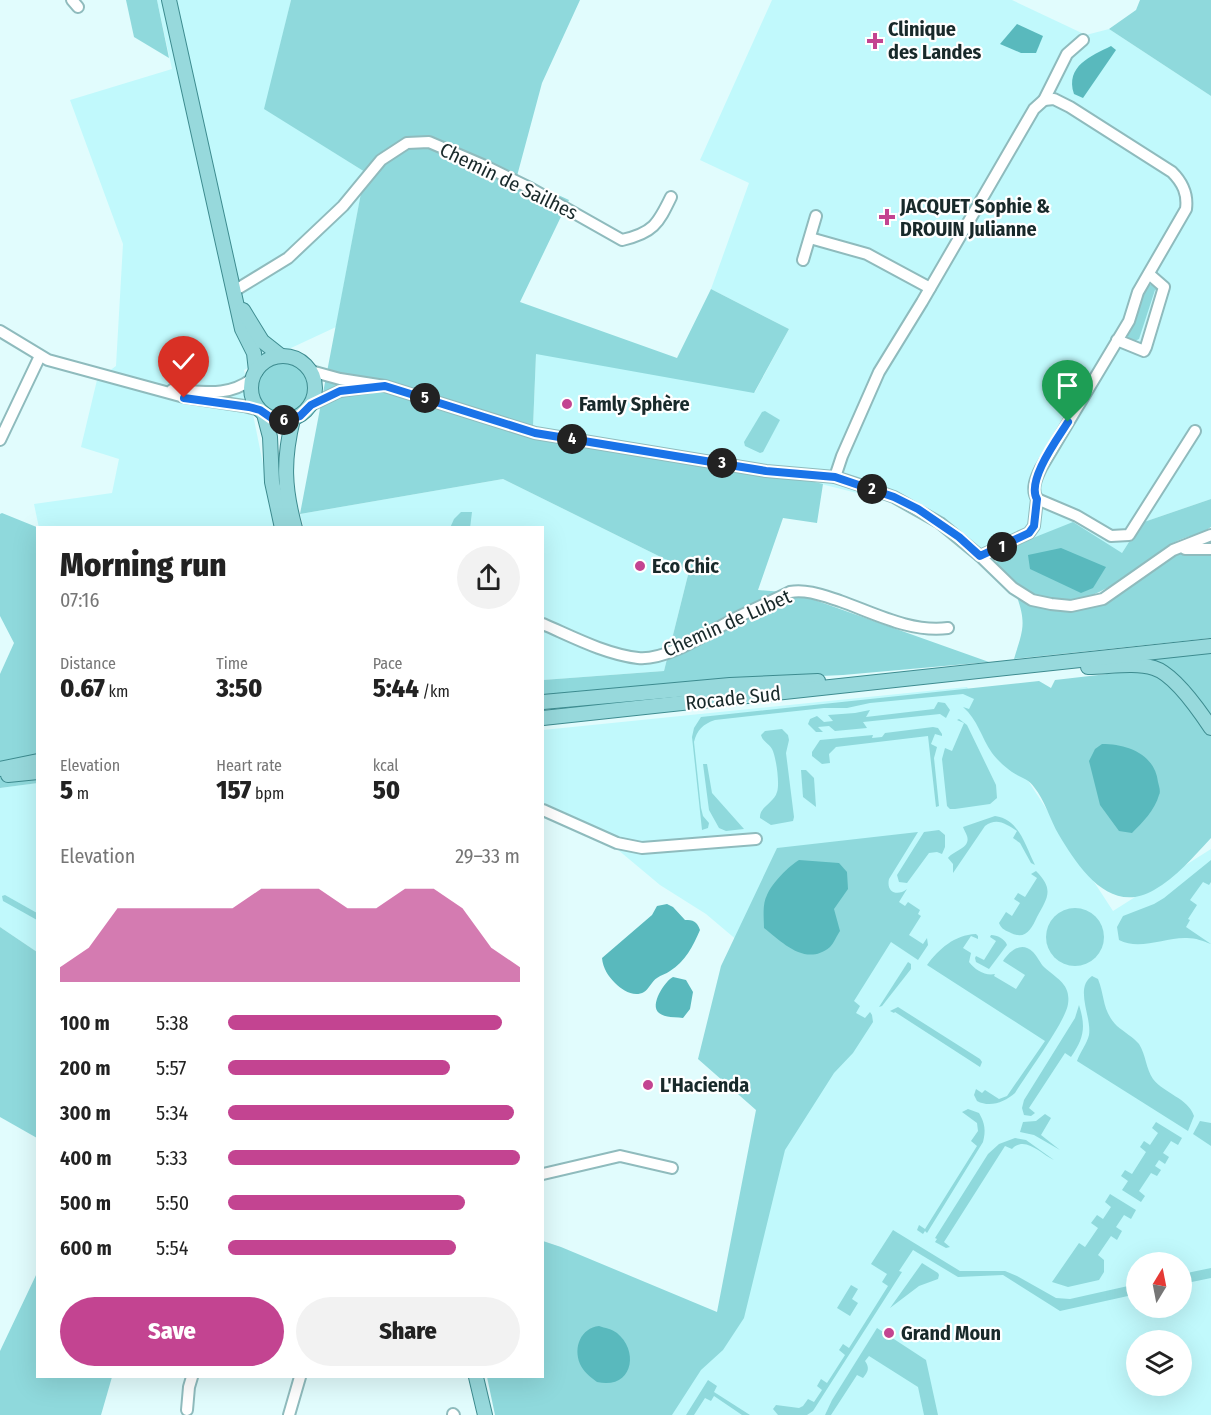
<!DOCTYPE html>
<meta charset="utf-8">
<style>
:root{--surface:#fff;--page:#f2f2f2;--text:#222;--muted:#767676;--accent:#c34491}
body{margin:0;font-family:"Fira Sans Condensed",sans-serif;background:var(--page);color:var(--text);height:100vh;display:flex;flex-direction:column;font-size:22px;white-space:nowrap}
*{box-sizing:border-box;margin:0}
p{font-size:20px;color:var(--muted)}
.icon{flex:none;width:33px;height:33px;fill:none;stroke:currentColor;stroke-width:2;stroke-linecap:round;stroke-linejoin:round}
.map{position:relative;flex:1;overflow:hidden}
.side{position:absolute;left:36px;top:526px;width:508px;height:852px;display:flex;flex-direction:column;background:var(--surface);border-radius:0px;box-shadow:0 6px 24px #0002}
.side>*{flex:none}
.needle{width:39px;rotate:10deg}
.fabs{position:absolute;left:1126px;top:1252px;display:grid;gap:12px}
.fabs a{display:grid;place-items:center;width:66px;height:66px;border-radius:50%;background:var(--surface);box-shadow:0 6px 24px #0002;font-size:30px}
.pin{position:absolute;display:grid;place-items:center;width:51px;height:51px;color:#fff;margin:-62px -26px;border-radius:50% 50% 50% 0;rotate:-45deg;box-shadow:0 0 6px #0007}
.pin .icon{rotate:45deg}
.km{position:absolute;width:30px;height:30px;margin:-15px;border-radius:50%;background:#222;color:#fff;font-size:16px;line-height:30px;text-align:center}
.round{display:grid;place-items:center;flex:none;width:63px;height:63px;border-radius:32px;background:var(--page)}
.headline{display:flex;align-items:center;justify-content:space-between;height:102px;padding:0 24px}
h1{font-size:33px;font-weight:800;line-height:45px}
.figures{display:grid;grid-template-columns:repeat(3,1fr);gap:9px;height:102px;padding:6px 24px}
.figures div{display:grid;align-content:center}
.figures b{font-size:26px;font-weight:800}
.figures small{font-size:16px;font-weight:400}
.figures p{font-size:16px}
.chart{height:168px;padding:12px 24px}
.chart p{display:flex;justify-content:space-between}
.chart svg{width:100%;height:108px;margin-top:6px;fill:var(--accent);opacity:.7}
.cta{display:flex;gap:12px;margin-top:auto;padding:12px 24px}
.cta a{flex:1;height:69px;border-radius:36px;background:var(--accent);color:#fff;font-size:24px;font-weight:800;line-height:69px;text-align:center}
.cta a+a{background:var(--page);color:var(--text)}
ul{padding:0 24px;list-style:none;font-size:20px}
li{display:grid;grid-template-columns:96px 72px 1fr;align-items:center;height:45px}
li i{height:15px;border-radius:8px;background:var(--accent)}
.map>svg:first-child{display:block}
.built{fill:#c1f9fc;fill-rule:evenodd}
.green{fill:#8fd9dc}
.water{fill:#59b9bd}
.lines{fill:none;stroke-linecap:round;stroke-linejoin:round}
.minor-casing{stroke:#8fbbbd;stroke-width:14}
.major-casing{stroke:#3d8b8f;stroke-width:16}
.minor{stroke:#fff;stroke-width:10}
.major{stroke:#97d9dc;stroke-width:14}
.route-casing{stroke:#fff;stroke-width:12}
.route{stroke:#1a73e8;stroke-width:8}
.poi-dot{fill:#c34491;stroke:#fff;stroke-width:2}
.labels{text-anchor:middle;stroke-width:4.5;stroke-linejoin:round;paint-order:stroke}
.poi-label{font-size:20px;font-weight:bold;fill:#18292a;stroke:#fff;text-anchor:start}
.street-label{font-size:20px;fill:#18292a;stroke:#fff}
</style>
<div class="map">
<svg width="1211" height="1415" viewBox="0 0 1211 1415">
<rect width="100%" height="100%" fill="#e1fcfd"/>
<g class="built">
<polygon points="157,0 291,0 265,109 365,172 336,327 244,370 276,528 39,528 34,504 112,493 119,459 81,447 97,380 116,366 123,244 70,100 172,69"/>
<polygon points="772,0 1012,0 1086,35 1109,29 1211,96 1211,499 1141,523 1122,553 997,555 995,563 929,511 721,459 533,427 536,353 755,392 789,329 711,289 749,183 700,160"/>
<polygon points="503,479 689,571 664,671 543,680 543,528 304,528 300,514"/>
<path d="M967 687 1113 911 1211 849V1415H664L743 1277 776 1097 834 1022 706 914 660 885 617 849 543 817V730ZM1137 1263H1182V1308H1137ZM1137 1341H1182V1386H1137Z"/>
<polygon points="37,783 37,952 0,927 0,788"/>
</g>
<g class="green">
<polygon points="126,0 157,0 169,58 134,37"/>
<polygon points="291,0 580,0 542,83 517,176 569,200 520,302 677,358 711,289 789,329 754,393 536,354 533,427 721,459 823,484 817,523 783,518 758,590 795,593 989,662 843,675 693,682 543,696 543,680 664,671 689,571 503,479 300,514 365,172 264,109"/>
<polygon points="1140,0 1211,0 1211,96 1109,29 1136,10"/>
<polygon points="1149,285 1153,285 1159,291 1155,290 1139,339 1135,341 1129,340 1127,334 1143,295"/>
<circle cx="283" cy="388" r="25"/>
<polygon points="765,411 780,420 763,452 760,453 745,446 744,442 762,412"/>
<path d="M1211 499V527C1200 535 1185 536 1173 543 1128 570 1084 624 1025 591 1015 585 1006 575 997 567L996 558 1000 551 1073 522 1122 553 1141 523Z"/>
<polygon points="461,512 472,512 470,528 450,528 454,519"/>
<polygon points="2,513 39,528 38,783 0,788 0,674 14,643 0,616 0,514"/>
<path d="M1183 551 1211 552V638L1014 659C1022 632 1027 625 1017 597L1033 605 1055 610 1082 609Z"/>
<polygon points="1211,651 1211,722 1138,658"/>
<path d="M1142 670 1163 677 1211 734V838C1194 856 1176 878 1154 890 1110 916 1078 867 1059 835 1050 820 1045 800 1034 787 1029 779 1019 777 1012 772 1005 767 997 760 992 753 981 737 978 720 963 707L969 709 974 699 963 694 870 703 847 708H824L715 720C703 724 697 730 694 742L701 808 703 816 709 823 708 828 702 830 692 737 694 728 701 717 1039 681 1051 688 1055 680Z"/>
<polygon points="938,702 945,703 950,710 946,718 940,714 863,722 867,728 835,731 829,726 818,727 823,732 816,732 808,724 810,719 817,716 824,722 833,721 828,715 855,713 870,710 866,717 934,709"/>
<polygon points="959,719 967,725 996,785 997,798 990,804 955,809 950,809 947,806 942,759 945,748 952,751 964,723 957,720"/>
<polygon points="933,727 938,728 942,734 942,736 935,734 931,744 937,747 934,758 939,806 936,807 928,736 836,747 829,754 830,763 822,764 812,756 812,752 820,740 873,735 872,738 882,737 885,733"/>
<path d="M782 729 788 735 789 740 786 753 794 817 793 821 771 825 760 818C759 807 774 803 777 792 780 784 776 756 772 749 768 743 763 742 761 735L765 731Z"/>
<polygon points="703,764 707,764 712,793 744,829 726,831 719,828 709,810"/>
<polygon points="801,770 806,770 814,778 816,807 803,797"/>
<path d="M995 816C1019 819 1025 845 1035 865L1031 863 1020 843 1013 838 1017 831C1006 824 997 817 985 826L953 873V864L948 858C954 850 971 848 967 836 966 833 964 830 963 827Z"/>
<polygon points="939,830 945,835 945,847 942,854 937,852 929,853 907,883 899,882 897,875 924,832"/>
<path d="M918 832 889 879C886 892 897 897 907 889L899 902 905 906 908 902 920 910 918 914 921 916 909 935 923 944 927 938 928 945 918 960 891 942 854 1001 860 1006 856 1013 865 1018 870 1012 872 1015 873 1022 853 1053 834 1073 785 1150 744 1318 723 1350 701 1370 672 1415H495L487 1377H543V1241L561 1247 717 1312 756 1110 698 1059 721 966 777 848Z"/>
<path d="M1211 860V882L1209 885 1203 882 1190 900 1197 905 1188 919 1190 920 1186 927 1211 944C1203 941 1196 938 1187 938 1165 937 1140 951 1119 940L1117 927 1123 916 1154 904 1164 898Z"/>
<path d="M1036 871C1055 890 1047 898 1037 917 1031 930 1025 941 1009 932 1004 930 1001 928 999 923L1006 912 1012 916 1020 903 1014 899 1018 893 1025 897 1037 878 1031 874Z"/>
<polygon points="5,895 37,913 37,920 3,901 2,896"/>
<circle cx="1075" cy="937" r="29"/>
<polygon points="0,927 37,952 37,1138 0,1117"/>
<path d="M976 934 978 936V939L971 936 963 948 971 953 969 962C975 970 985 976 995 974L994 976 1016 989 1025 975 1003 961C1010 950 1022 941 1033 952 1038 957 1040 963 1044 967 1057 979 1071 984 1068 1004 1066 1021 1026 1075 1015 1093 1005 1102 990 1108 977 1101L974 1095 976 1089 982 1093 985 1090 999 1099 1007 1096 1045 1041 927 965C939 949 954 935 976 934Z"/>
<path d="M991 935C997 935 1005 939 1007 945L989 969 976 962 975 958 976 956 984 960 996 941 990 937Z"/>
<polygon points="908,962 911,964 911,969 882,1006 879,1007"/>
<path d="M1092 976 1098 979C1105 996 1102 1011 1117 1026 1124 1032 1133 1037 1139 1044 1146 1055 1146 1069 1153 1079 1165 1094 1188 1098 1194 1116L1188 1131 1077 1061C1080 1052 1087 1044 1089 1035 1092 1017 1074 988 1092 976Z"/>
<path d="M1079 1005C1086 1027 1084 1038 1071 1057L1065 1053 1029 1108 1035 1113 1031 1116 1024 1115 1022 1108 1024 1100 1075 1018Z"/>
<polygon points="898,1007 980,1059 982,1062 980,1067 895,1012 894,1013 890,1011"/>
<path d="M968 1109 979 1113C985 1123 986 1131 983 1142L927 1233 925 1231 923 1234 917 1230 919 1225 925 1229 977 1146 971 1141 978 1131 977 1123 962 1112Z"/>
<polygon points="1045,1114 1051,1118 1041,1135 1060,1150 1034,1135 1020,1132 1023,1122 1036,1121"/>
<polygon points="1200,1121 1211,1123 1211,1146 1193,1134"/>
<polygon points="1156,1122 1182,1138 1178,1145 1171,1141 1163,1153 1169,1157 1165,1164 1159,1160 1155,1166 1161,1170 1157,1176 1151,1173 1139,1191 1145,1196 1141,1202 1122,1190 1128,1181 1121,1176 1125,1170 1132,1174 1146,1152 1140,1147 1144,1141 1150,1145 1158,1133 1152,1128"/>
<path d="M1015 1138 1026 1140 1054 1160C1041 1154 1025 1135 1012 1149L1005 1146 944 1242 950 1247 946 1248 935 1242 937 1239 935 1238 988 1154 999 1144Z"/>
<polygon points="1110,1194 1136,1210 1131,1219 1124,1215 1116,1227 1122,1231 1117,1240 1111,1236 1098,1255 1104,1260 1104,1272 1099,1280 1068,1287 1052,1282 1079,1243 1085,1247 1098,1228 1091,1223 1097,1215 1103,1219 1111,1207 1105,1202"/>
<polygon points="893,1230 960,1271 1005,1271 1017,1276 1056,1298 1070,1299 1137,1284 1137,1294 1060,1311 1003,1275 958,1277 913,1250 899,1271 902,1272 813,1411 807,1415 778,1415 773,1409 776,1405 799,1408 803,1406 808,1399 814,1402 822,1390 817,1386 821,1379 827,1383 845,1355 839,1350 843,1344 849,1348 888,1286 882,1282 887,1274 871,1264"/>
<polygon points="922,1263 938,1273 939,1275 938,1279 919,1286 890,1308"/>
<polygon points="1211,1268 1211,1278 1182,1284 1182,1274"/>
<polygon points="37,1273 38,1377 112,1377 101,1415 0,1415 0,1351"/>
<polygon points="851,1285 858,1289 852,1299 858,1303 850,1316 837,1308"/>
<path d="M877 1328 926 1360 938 1415H924L918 1387 869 1356 865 1361C870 1368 868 1372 863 1378L857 1375 831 1415H825L832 1400Z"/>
<polygon points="708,1380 717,1386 714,1392 750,1415 742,1415 714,1396 711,1401 705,1398 694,1415 686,1415"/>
</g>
<g class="water">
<polygon points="1017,24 1043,36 1036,53 1021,53 1000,44"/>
<path d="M1111 46 1116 50 1083 98 1074 94C1065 66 1091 56 1111 46Z"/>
<polygon points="1061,548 1106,567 1093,588 1081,593 1030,569 1028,555"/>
<path d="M1102 744C1127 744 1155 754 1158 782 1159 786 1161 792 1159 795 1155 810 1142 823 1132 833L1119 831 1100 805 1089 761 1095 749Z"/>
<path d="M799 860 839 863 847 872 848 889 834 909 840 931C837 935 834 943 830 947 806 967 783 943 764 928 764 917 762 905 767 895 772 883 789 866 799 860Z"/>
<path d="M667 904 673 907 685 920C693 920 697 921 700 930 693 946 685 962 670 971 666 974 661 975 657 978 652 981 649 989 644 992 634 998 622 990 615 983 608 976 603 968 602 958L652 915 657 906Z"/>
<path d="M673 977 686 980 693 992 690 1009 683 1018C676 1017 665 1018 659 1013 649 1005 665 981 673 977Z"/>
<path d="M599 1326C605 1328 612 1329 617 1333 640 1352 632 1390 597 1382 590 1377 583 1371 580 1364 573 1347 581 1328 599 1326Z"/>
</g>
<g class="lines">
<defs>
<g id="minor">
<polyline points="72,0 78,7"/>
<polyline points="810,238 867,254 930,288"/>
<polyline points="803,260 816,216"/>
<path d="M234 291 288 258 343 206 381 160 407 143 429 142 485 166 530 188 622 240C653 233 658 224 671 197"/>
<polyline points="0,331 48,360 184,397 244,406 260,410"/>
<polyline points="1117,340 1144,351 1146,347 1164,287 1149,274"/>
<polyline points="311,371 340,379 385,386 535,433 766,471 835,477 866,487 894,497 940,523 980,556 1013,588 1032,600 1051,604 1071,606 1103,599 1173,550 1211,535"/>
<path d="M172 390C201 391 227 398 252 379"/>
<polyline points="311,405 340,391 369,387"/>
<polyline points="0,440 40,356"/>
<polyline points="835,477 842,456 879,372 922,302 1034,109 1044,100 1067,54 1083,40"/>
<polyline points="1037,499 1077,516 1111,536 1129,535 1195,431"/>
<polyline points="1185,549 1211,549"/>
<path d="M980 556 1029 533 1034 526 1037 499C1031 489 1036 478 1041 468L1129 321 1138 292 1186 209C1188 194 1183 183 1172 172L1070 107 1054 99 1044 100"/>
<path d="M543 624C573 637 605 654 638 658 668 661 710 631 736 618 754 609 772 601 790 592 807 589 824 596 840 601 874 613 911 633 948 628"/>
<polyline points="543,810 617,843 642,848 756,839"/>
<polyline points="543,1174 620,1156 672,1168"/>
<polyline points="187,1410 189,1387 192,1377"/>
<polyline points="453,1414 454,1415"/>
<polyline points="289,1415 300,1377"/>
</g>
<g id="major">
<polyline points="169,0 242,329 254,353 256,371"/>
<polyline points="243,310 262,341 281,356"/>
<circle cx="283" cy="388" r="32"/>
<polyline points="264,414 270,437 272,482 282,528"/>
<path d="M293 419C283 460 284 488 295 528"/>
<path d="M1088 667C1109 667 1134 662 1154 668 1174 674 1199 710 1211 728"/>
<polyline points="543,702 730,685 818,681"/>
<polyline points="543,718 1211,646"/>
<polyline points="0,769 38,761"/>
<polyline points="8,775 38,772"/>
<polyline points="476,1377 485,1415"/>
</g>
</defs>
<use href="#minor" class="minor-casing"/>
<use href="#major" class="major-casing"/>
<use href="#minor" class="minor"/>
<use href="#major" class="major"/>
</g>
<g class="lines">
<defs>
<path id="route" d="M184 398 249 407 260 410 273 419 283 420 300 416 311 405 340 391 385 386 535 433 766 471 835 477 894 497 918 509 959 537 980 556 1029 533 1034 526 1037 499C1026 481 1058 438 1068 422"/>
</defs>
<use href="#route" class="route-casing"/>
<use href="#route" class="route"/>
</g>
<g class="poi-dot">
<path d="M872 32h6v6h6v6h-6v6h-6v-6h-6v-6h6z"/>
<path d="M884 208h6v6h6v6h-6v6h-6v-6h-6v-6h6z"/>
<circle cx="567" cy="404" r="6"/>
<circle cx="640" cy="566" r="6"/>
<circle cx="648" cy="1085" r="6"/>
<circle cx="889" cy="1333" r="6"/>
</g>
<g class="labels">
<g class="poi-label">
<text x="888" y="36">Clinique<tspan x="888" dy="23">des Landes</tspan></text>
<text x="900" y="213">JACQUET Sophie &amp;<tspan x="900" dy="23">DROUIN Julianne</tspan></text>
<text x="579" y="411">Famly Sphère</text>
<text x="652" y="573">Eco Chic</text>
<text x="660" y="1092">L'Hacienda</text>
<text x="901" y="1340">Grand Moun</text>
</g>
<g class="street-label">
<text transform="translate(509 181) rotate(26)" y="7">Chemin de Sailhes</text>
<text transform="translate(727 623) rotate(-24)" y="7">Chemin de Lubet</text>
<text transform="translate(733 698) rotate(-6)" y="7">Rocade Sud</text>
</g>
</g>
</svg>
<div class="fabs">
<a><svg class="needle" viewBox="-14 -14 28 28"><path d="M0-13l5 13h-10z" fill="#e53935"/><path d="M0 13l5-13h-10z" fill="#767676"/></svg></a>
<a><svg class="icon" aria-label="layers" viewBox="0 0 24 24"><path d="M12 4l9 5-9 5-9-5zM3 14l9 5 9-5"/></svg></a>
</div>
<div class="pin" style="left:1068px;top:422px;background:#1e9e55"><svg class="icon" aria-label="arrive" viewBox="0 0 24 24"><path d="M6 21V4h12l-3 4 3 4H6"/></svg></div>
<div class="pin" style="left:184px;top:398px;background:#d93025"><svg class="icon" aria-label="check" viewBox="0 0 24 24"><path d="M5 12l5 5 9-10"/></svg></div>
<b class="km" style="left:1002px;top:547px">1</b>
<b class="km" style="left:872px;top:489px">2</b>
<b class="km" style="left:722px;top:463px">3</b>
<b class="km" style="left:572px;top:439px">4</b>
<b class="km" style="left:425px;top:398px">5</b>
<b class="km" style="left:284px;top:420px">6</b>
<section class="side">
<div class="headline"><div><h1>Morning run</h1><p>07:16</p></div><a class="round"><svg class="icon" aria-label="share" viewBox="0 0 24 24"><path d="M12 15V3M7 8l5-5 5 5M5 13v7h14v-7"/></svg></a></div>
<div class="figures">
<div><p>Distance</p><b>0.67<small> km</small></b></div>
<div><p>Time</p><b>3:50</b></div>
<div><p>Pace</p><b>5:44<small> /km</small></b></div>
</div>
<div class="figures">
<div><p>Elevation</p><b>5<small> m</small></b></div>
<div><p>Heart rate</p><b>157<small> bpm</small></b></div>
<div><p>kcal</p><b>50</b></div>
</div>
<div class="chart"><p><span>Elevation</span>29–33 m</p>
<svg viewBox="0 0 160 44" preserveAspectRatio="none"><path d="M0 44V38L10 30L20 14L30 14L40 14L50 14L60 14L70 6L80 6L90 6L100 14L110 14L120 6L130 6L140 14L150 30L160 38V44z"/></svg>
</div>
<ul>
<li><b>100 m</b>5:38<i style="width:94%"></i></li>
<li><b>200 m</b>5:57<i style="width:76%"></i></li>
<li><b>300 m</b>5:34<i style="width:98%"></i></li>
<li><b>400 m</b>5:33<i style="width:100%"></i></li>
<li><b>500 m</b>5:50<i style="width:81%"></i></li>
<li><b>600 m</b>5:54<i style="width:78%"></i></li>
</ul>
<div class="cta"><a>Save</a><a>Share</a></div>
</section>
</div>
